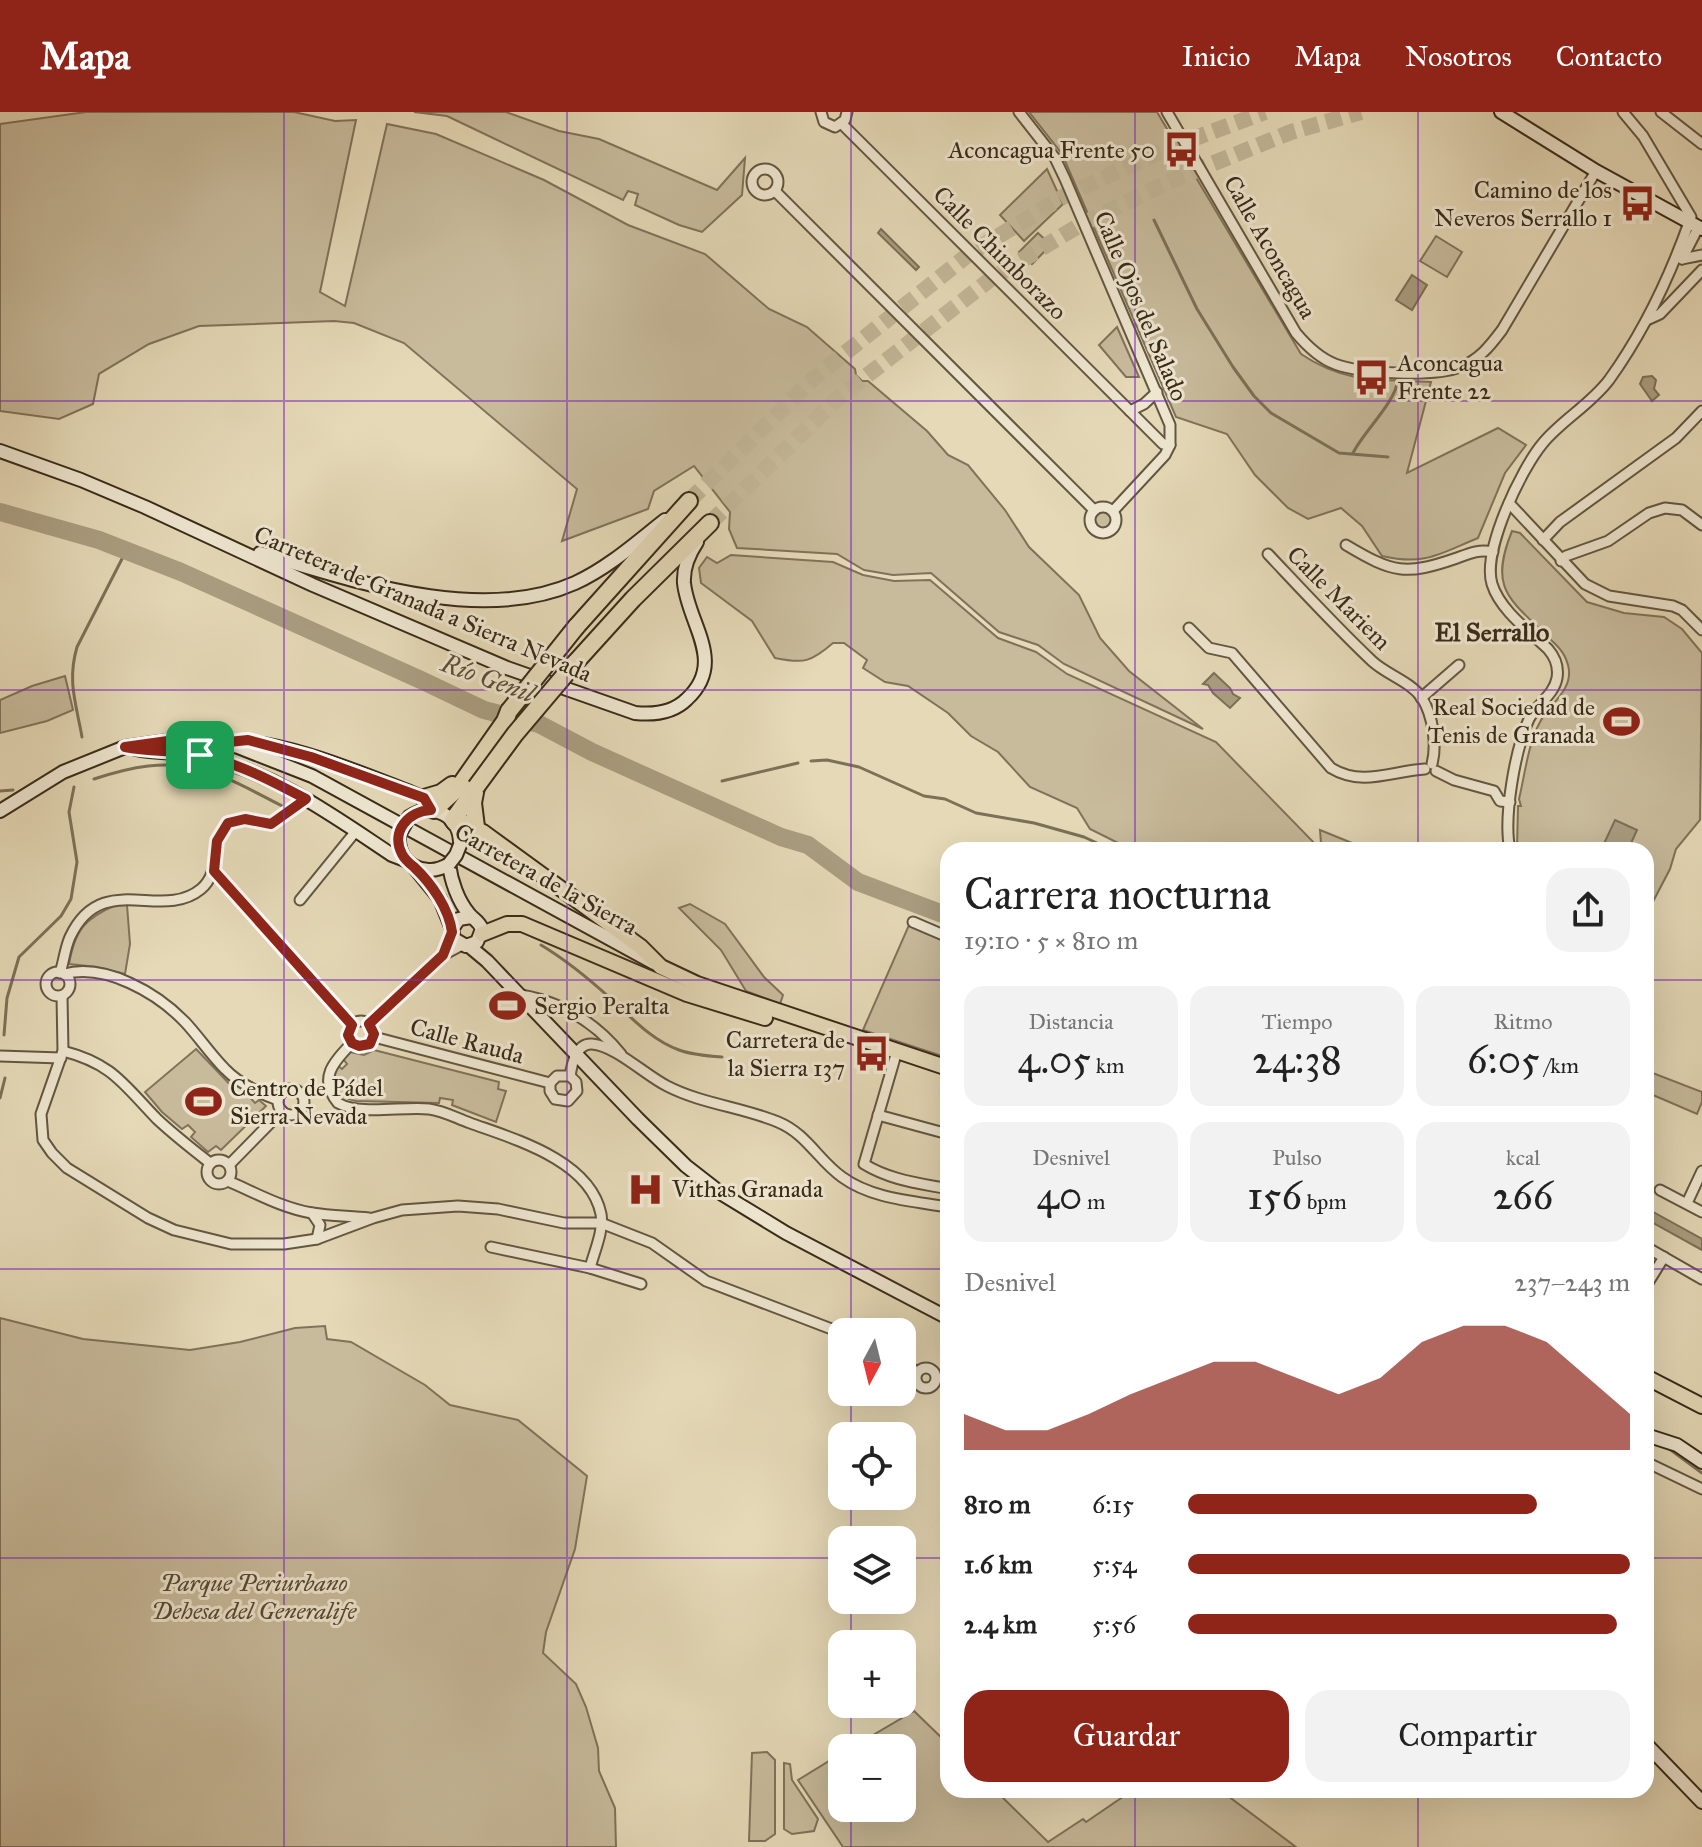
<!DOCTYPE html>
<html lang="es">
<meta charset="utf-8">
<style>
:root{--surface:#fff;--page:#f2f2f2;--text:#222;--muted:#767676;--accent:#8f2418}
body{margin:0;font-family:"IM FELL Great Primer",serif;background:var(--page);color:var(--text);height:100vh;display:flex;flex-direction:column;font-size:30px;white-space:nowrap}
*{box-sizing:border-box;margin:0}
p{font-size:26px;color:var(--muted)}
.icon{flex:none;width:44px;height:44px;fill:none;stroke:currentColor;stroke-width:2;stroke-linecap:round;stroke-linejoin:round}
.map{position:relative;flex:1;overflow:hidden}
.sheet{position:absolute;left:940px;top:730px;width:714px;height:956px;display:flex;flex-direction:column;background:var(--surface);border-radius:24px;box-shadow:0 8px 32px #0002}
.sheet>*{flex:none}
.needle{width:52px;rotate:187deg}
.fabs{position:absolute;left:828px;top:1206px;display:grid;gap:16px}
.fabs a{display:grid;place-items:center;width:88px;height:88px;border-radius:16px;background:var(--surface);box-shadow:0 8px 32px #0002;font-size:40px}
.pin{position:absolute;display:grid;place-items:center;width:68px;height:68px;color:#fff;margin:-34px;border-radius:16px;box-shadow:0 4px 12px #0006}
.round{display:grid;place-items:center;flex:none;width:84px;height:84px;border-radius:24px;background:var(--page)}
.overview{display:flex;align-items:center;justify-content:space-between;height:136px;padding:0 24px}
h1{font-size:44px;font-weight:600;line-height:60px}
.figures{display:grid;grid-template-columns:repeat(3,1fr);gap:12px;height:136px;padding:8px 24px}
.figures div{display:grid;align-content:center;border-radius:20px;background:var(--page);text-align:center}
.figures b{font-size:40px;font-weight:600}
.figures small{font-size:22px;font-weight:400}
.figures p{font-size:22px}
.chart{height:224px;padding:16px 24px}
.chart p{display:flex;justify-content:space-between}
.chart svg{width:100%;height:144px;margin-top:8px;fill:var(--accent);opacity:.7}
.action{display:flex;gap:16px;margin-top:auto;padding:16px 24px}
.action a{flex:1;height:92px;border-radius:24px;background:var(--accent);color:#fff;font-size:32px;font-weight:600;line-height:92px;text-align:center}
.action a+a{background:var(--page);color:var(--text)}
ul{padding:0 24px;list-style:none;font-size:26px}
li{display:grid;grid-template-columns:128px 96px 1fr;align-items:center;height:60px}
li i{height:20px;border-radius:10px;background:var(--accent)}
header{display:flex;align-items:center;gap:48px;box-sizing:border-box;height:112px;padding:0 40px;background:var(--accent);color:#fff}
header strong{font-size:38px}
nav{display:flex;gap:44px;margin-inline-start:auto;font-size:28px}
.map>svg:first-child{display:block}
.green{fill:#c8bb9c;stroke:#80725a;stroke-width:2}
.water{fill:#aa9e81;stroke:#7c7057;stroke-width:2}
.lines{fill:none;stroke-linecap:round;stroke-linejoin:round}
.stream{stroke:#7c7057;stroke-width:3}
.river{stroke:#aa9e81;stroke-width:18}
.highway-tunnel{stroke:#c2b697;stroke-width:16;stroke-dasharray:16 8;stroke-linecap:butt}
.street-casing{stroke:#635640;stroke-width:13}
.secondary-casing{stroke:#382a18;stroke-width:16}
.primary-casing{stroke:#382a18;stroke-width:18}
.highway-casing{stroke:#382a18;stroke-width:20}
.street{stroke:#eee6d0;stroke-width:9}
.secondary{stroke:#eee6d0;stroke-width:12}
.primary{stroke:#e5d9b7;stroke-width:14}
.highway{stroke:#e5d9b7;stroke-width:16}
.secondary-bridge-casing{stroke:#382a18;stroke-width:16;stroke-linecap:butt}
.highway-bridge-casing{stroke:#382a18;stroke-width:20;stroke-linecap:butt}
.secondary-bridge{stroke:#eee6d0;stroke-width:12}
.highway-bridge{stroke:#e5d9b7;stroke-width:16}
.route-casing{stroke:#fff;stroke-width:16}
.route{stroke:#8f2418;stroke-width:10}
.grid{fill:none;stroke:#7b2cbf;stroke-width:2;stroke-opacity:0.55}
.labels{text-anchor:middle;stroke-width:6;stroke-linejoin:round;paint-order:stroke}
.poi-label{font-size:24px;fill:#382a18;stroke:#eee6d0;text-anchor:end}
.street-label{font-size:24px;fill:#382a18;stroke:#eee6d0}
.park-label{font-size:24px;font-style:italic;fill:#554732;stroke:#eee6d0}
.neighbourhood-label{font-size:26px;font-weight:bold;fill:#382a18;stroke:#eee6d0}
.water-label{font-size:26px;font-style:italic;fill:#5a4d38;stroke:#eee6d0}
</style>
<header>
<strong>Mapa</strong>
<nav><a>Inicio</a><a>Mapa</a><a>Nosotros</a><a>Contacto</a></nav>
</header>
<div class="map">
<svg width="1702" height="1735" viewBox="0 0 1702 1735">
<rect width="100%" height="100%" fill="#e5d9b7"/>
<filter id="stains"><feTurbulence type="fractalNoise" baseFrequency=".0025" numOctaves="4"/><feColorMatrix values="0 0 0 0 .2 0 0 0 0 .09 0 0 0 0 .02 0 0 0 .5 -.17"/></filter>
<radialGradient id="worn" r=".72"><stop offset=".6" stop-color="#630" stop-opacity="0"/><stop offset="1" stop-color="#630" stop-opacity=".3"/></radialGradient>
<g class="green">
<polygon points="86,0 294,0 335,9 356,8 320,180 345,194 387,12 436,22 544,68 628,113 705,142 769,197 807,215 855,257 856,263 862,269 868,269 927,319 948,343 968,353 1005,398 1029,435 1079,483 1100,526 1129,559 1203,617 1064,552 1038,533 999,520 931,461 893,463 864,458 837,442 737,436 729,417 730,400 694,354 654,379 648,397 562,429 577,377 404,231 354,211 334,209 199,214 149,232 99,262 93,292 59,307 0,299 0,12"/>
<polygon points="414,0 506,0 559,19 599,27 717,78 745,46 742,83 702,120 679,113 635,93 638,82 628,79 623,88 447,4"/>
<path d="M1029 0H1157L1301 242C1345 272 1380 267 1431 270L1407 361 1498 316 1526 333 1505 361 1478 426C1439 442 1425 454 1382 444L1362 414 1341 396 1308 407 1288 396 1255 363 1227 322 1176 305 1062 42Z"/>
<polygon points="1047,57 1063,92 1024,129 1000,103"/>
<polygon points="1038,121 1051,133 1032,152 1019,140"/>
<polygon points="1436,124 1462,140 1447,165 1420,149"/>
<polygon points="1117,215 1139,265 1126,265 1099,233"/>
<circle cx="1103" cy="408" r="9"/>
<path d="M1512 419 1520 421 1587 490 1624 501 1664 505 1682 517 1702 541 1700 708 1676 737 1670 757 1646 803V738H1517L1518 694H1521L1519 687C1525 662 1528 632 1540 610 1549 592 1571 580 1569 558 1567 544 1560 536 1550 527 1510 487 1488 478 1512 419Z"/>
<path d="M731 443 833 450 863 463 894 469 930 468 998 526 1036 540 1067 562 1216 630 1317 734 1327 738H1132L1090 717 1077 696 1030 675 998 640 971 624 948 601 908 574 885 570 863 556 867 548 844 531H833C811 550 804 552 775 546L752 509 701 471 699 456 707 445 717 451Z"/>
<polygon points="65,564 73,598 47,609 0,621 0,588 32,574"/>
<polygon points="1320,718 1352,731 1392,738 1340,738 1321,731"/>
<polygon points="690,792 725,812 764,865 783,883 780,892 746,879 721,838 679,796"/>
<path d="M116 793H127L130 832 125 862 97 855 69 852C75 818 85 806 116 793Z"/>
<polygon points="909,813 948,830 948,946 863,918"/>
<polygon points="196,937 241,984 245,980 255,991 259,988 266,994 221,1038 216,1034 208,1040 191,1025 195,1020 188,1013 182,1017 162,1000 145,980"/>
<path d="M374 938 499 970 498 977 506 979 496 1010 452 993 453 988 440 986 439 991 356 989C337 986 330 971 337 953L342 957 347 952 343 947 350 940 364 943Z"/>
<polygon points="1646,952 1650,960 1702,980 1702,990 1697,1002 1646,980"/>
<polygon points="0,1206 83,1227 190,1238 240,1230 295,1216 325,1214 327,1227 351,1230 425,1273 450,1293 518,1308 587,1364 575,1437 546,1520 543,1541 576,1572 586,1595 598,1636 599,1659 615,1696 616,1735 0,1735"/>
<polygon points="914,1599 948,1632 948,1678 995,1678 1048,1730 1083,1707 1086,1710 1133,1678 1220,1678 1296,1735 843,1735 798,1668 842,1641 842,1696 902,1696 902,1636 851,1636"/>
<polygon points="767,1640 775,1648 775,1722 765,1729 749,1729 752,1641"/>
<polygon points="784,1651 790,1652 792,1668 818,1707 814,1719 792,1722 784,1717"/>
</g>
<g class="water">
<polygon points="881,117 919,155 916,158 878,121"/>
<polygon points="1412,163 1427,173 1412,198 1396,188"/>
<polygon points="1652,264 1656,268 1654,277 1659,283 1652,289 1640,272 1643,265"/>
<polygon points="1214,561 1230,576 1233,582 1240,586 1230,596 1213,581 1208,573 1203,572"/>
<polygon points="1615,708 1637,718 1628,738 1601,738"/>
<polygon points="1646,1096 1702,1127 1702,1138 1646,1107"/>
</g>
<g class="lines">
<g class="stream">
<polyline points="1154,108 1197,197 1233,255 1254,284 1271,301 1339,341 1388,345"/>
<path d="M1353 341C1364 319 1395 291 1398 268"/>
<path d="M82 625C76 591 67 569 77 535L126 439"/>
<polyline points="811,649 827,648 859,655 924,684 945,687 976,701 1034,711 1084,725 1112,738"/>
<path d="M94 667C178 639 208 655 282 694"/>
<polyline points="722,669 798,651"/>
<polyline points="0,679 13,678"/>
<path d="M541 833C566 848 588 866 610 886 631 905 651 928 679 938 693 943 707 944 722 945"/>
<polyline points="4,923 7,886 19,845 61,804 71,787 77,750 69,700 74,675"/>
<polyline points="0,986 5,966"/>
<polyline points="1668,1336 1702,1361"/>
</g>
<polyline class="river" points="0,400 99,428 181,460 421,568 484,598 539,612 592,640 781,725 808,733 858,770 948,804"/>
<g class="highway-tunnel">
<polyline points="689,389 814,266 969,142 1066,83 1166,37 1265,0"/>
<polyline points="710,411 837,287 992,166 1080,113 1177,66 1291,20 1361,0"/>
</g>
<defs>
<g id="street">
<polyline points="821,0 824,10 835,15 845,8 847,0"/>
<polyline points="1019,0 1055,46 1065,67 1170,313 1170,333 1165,343 1113,399"/>
<path d="M1167 0 1296 221C1307 234 1319 246 1335 252 1361 262 1435 265 1460 255 1479 248 1490 234 1502 218L1596 59"/>
<polyline points="1661,0 1702,32"/>
<polyline points="842,12 1130,299 1163,332 1170,333"/>
<circle cx="765" cy="70" r="13"/>
<polyline points="775,79 1094,398"/>
<polyline points="1682,147 1698,116"/>
<polyline points="1682,147 1702,143"/>
<polyline points="1649,207 1660,202 1702,158"/>
<polyline points="1130,299 1144,292 1157,280"/>
<polyline points="1509,391 1585,472 1609,484 1673,494 1682,498 1702,518"/>
<circle cx="1103" cy="408" r="13"/>
<polyline points="1543,428 1560,410 1676,326 1702,299"/>
<path d="M1346 433C1393 461 1405 464 1457 446 1470 441 1479 437 1493 440"/>
<path d="M1268 442C1302 478 1336 515 1372 549 1387 563 1410 569 1422 586 1433 604 1437 632 1432 652"/>
<polyline points="1561,449 1566,444 1608,429 1649,401 1665,396 1682,398 1702,413"/>
<path d="M1189 516 1209 536 1232 541 1331 656C1362 675 1392 659 1425 657"/>
<polyline points="1421,586 1459,553"/>
<polyline points="1436,659 1454,668 1494,679 1500,689 1510,690"/>
<path d="M1510 738C1503 706 1515 638 1529 607 1537 592 1554 583 1557 566 1559 554 1555 545 1548 537 1529 519 1500 498 1492 472 1482 439 1521 357 1543 331 1562 308 1590 293 1609 268 1645 218 1671 162 1691 105L1643 24 1623 0"/>
<polyline points="214,759 352,913"/>
<polyline points="300,788 356,719"/>
<polyline points="913,810 948,825"/>
<circle cx="58" cy="872" r="12"/>
<path d="M60 861C64 849 65 836 70 825 102 757 161 810 201 777 222 759 209 732 228 711L245 707 271 712 306 687"/>
<path d="M64 862C106 851 157 881 185 910 199 925 211 943 225 957 239 972 259 981 278 988"/>
<path d="M521 883C561 890 595 910 621 942"/>
<polyline points="62,884 63,939 41,1002 43,1028 52,1041 67,1056 148,1106 174,1118 231,1132 284,1132 317,1127 373,1106 402,1098 458,1094 498,1097 564,1111 601,1111 652,1131 706,1169 842,1221"/>
<circle cx="361" cy="922" r="13"/>
<polyline points="369,912 443,843 462,833"/>
<polyline points="374,925 550,971"/>
<path d="M352 931C333 950 318 967 338 991 360 1004 403 994 429 997 444 999 456 1006 470 1011 514 1027 590 1048 601 1102 604 1119 594 1140 590 1156"/>
<path d="M63 939C113 952 123 972 157 1007 174 1023 192 1037 210 1051"/>
<path d="M897 939 864 1052C890 1068 918 1071 948 1077"/>
<polyline points="0,944 61,946"/>
<path d="M570 964C572 952 576 931 592 932 616 934 645 963 667 974 702 992 742 995 778 1010 807 1022 818 1048 842 1065 872 1087 913 1089 948 1095"/>
<polyline points="550,971 550,979 555,987 568,989 577,979 576,970 570,964"/>
<polyline points="550,971 557,964 570,964"/>
<circle cx="291" cy="990" r="13"/>
<polyline points="878,1003 948,1022"/>
<circle cx="219" cy="1060" r="12"/>
<polyline points="229,1053 282,999"/>
<path d="M228 1069C256 1081 282 1096 312 1101 330 1104 350 1104 369 1106"/>
<polyline points="1660,1078 1702,1100"/>
<polyline points="1687,1091 1702,1059"/>
<polyline points="312,1101 320,1113 317,1127"/>
<polyline points="491,1135 590,1156 641,1172"/>
<polyline points="1646,1135 1702,1167"/>
<polyline points="1646,1174 1664,1145"/>
<polyline points="902,1248 917,1261"/>
<circle cx="926" cy="1266" r="10"/>
<polyline points="1646,1350 1702,1377"/>
</g>
<g id="secondary">
<polyline points="1501,0 1596,59 1702,117"/>
<path d="M0 339 81 368 145 395 313 473 507 556 635 601C654 603 673 601 687 587 727 550 688 512 684 471 683 456 689 442 697 430"/>
<path d="M260 441C354 469 481 513 575 471 608 456 637 430 665 408"/>
<path d="M230 630C279 626 363 662 410 680L424 686 427 691"/>
<path d="M136 637C157 642 180 639 202 644 273 660 332 703 392 743L405 748"/>
<polyline points="0,699 63,660 125,635 182,627 205,628 238,635 312,664 654,851"/>
<path d="M409 705C433 689 461 704 460 733"/>
<path d="M399 723C397 753 425 767 449 752 451 769 458 789 469 802 474 808 479 809 482 817L477 830 466 834 454 827 452 817 459 807 471 805"/>
<polyline points="414,755 440,787 452,817"/>
<polyline points="469,834 487,849 638,1007 686,1054 722,1082 786,1121 948,1206"/>
<polyline points="1646,1323 1677,1333 1702,1350"/>
<polyline points="1646,1632 1702,1690"/>
</g>
<g id="primary">
<polyline points="454,711 463,710 483,720 641,835 661,855 697,872 948,956"/>
<polyline points="482,822 507,812 522,812 687,882 765,906"/>
<polyline points="1646,1265 1702,1294"/>
</g>
<g id="highway">
<polyline points="576,515 689,389"/>
<polyline points="575,551 633,487 710,411"/>
<polyline points="476,675 473,691 476,715"/>
<polyline points="424,686 441,681 452,673"/>
<polyline points="434,698 458,676 505,609 509,599"/>
<polyline points="453,708 473,680"/>
</g>
</defs>
<use href="#street" class="street-casing"/>
<use href="#secondary" class="secondary-casing"/>
<use href="#primary" class="primary-casing"/>
<use href="#highway" class="highway-casing"/>
<use href="#street" class="street"/>
<use href="#secondary" class="secondary"/>
<use href="#primary" class="primary"/>
<use href="#highway" class="highway"/>
<defs>
<g id="secondary-bridge">
<polyline points="399,723 409,705"/>
<polyline points="449,752 456,743 460,733"/>
</g>
<g id="highway-bridge">
<polyline points="509,599 576,515"/>
<polyline points="476,675 515,622 575,551"/>
</g>
</defs>
<use href="#secondary-bridge" class="secondary-bridge-casing"/>
<use href="#highway-bridge" class="highway-bridge-casing"/>
<use href="#secondary-bridge" class="secondary-bridge"/>
<use href="#highway-bridge" class="highway-bridge"/>
</g>
<g class="lines">
<defs>
<path id="route" d="M182 627 219 631 248 628 311 645 424 686 431 698C409 699 390 719 402 742 405 748 409 751 414 755 432 772 449 797 452 820L443 843 369 912 374 922 370 932 359 934 352 931 348 923 352 913 214 759 217 729 228 711 245 707 271 712 306 687C272 669 238 651 200 643 175 638 150 640 125 635Z"/>
</defs>
<use href="#route" class="route-casing"/>
<use href="#route" class="route"/>
</g>
<path class="grid" d="M284 0V1735M567 0V1735M851 0V1220M1135 0V738M1418 0V738M0 289H1702M0 578H1702M0 868H948M1646 868H1702M0 1157H948M1646 1157H1702M851 1280V1324M851 1384V1428M0 1446H842M902 1446H948M1646 1446H1702M851 1488V1532M851 1592V1636M1135 1678V1735M1418 1678V1735M851 1696V1735"/>
<defs>
<symbol id="bus-bare" viewBox="-9 -9 18 18"><path d="M-5-6H5V4H4V6H2V4H-2V6H-4V4H-5ZM-3.5-4V0h7V-4ZM-3.5 1.2v1.5H-2V1.2ZM2 1.2v1.5H3.5V1.2Z" fill="#8f2418" stroke="#eee6d0" stroke-width="2.5" paint-order="stroke"/></symbol>
<symbol id="stadium-bare" viewBox="-9 -9 18 18"><path d="M0-5a6.5 5 0 1 0 0 10a6.5 5 0 1 0 0-10ZM-3.5-1.8h7v3.6h-7Z" fill="#8f2418" stroke="#eee6d0" stroke-width="2.5" paint-order="stroke"/></symbol>
<symbol id="hospital-bare" viewBox="-9 -9 18 18"><path d="M-5-5h3v3.5h4V-5h3V5h-3V1.5h-4V5h-3Z" fill="#8f2418" stroke="#eee6d0" stroke-width="2.5" paint-order="stroke"/></symbol>
</defs>
<g fill-rule="evenodd">
<use href="#bus-bare" x="1156" y="12" width="51" height="51"/>
<use href="#bus-bare" x="1612" y="66" width="51" height="51"/>
<use href="#bus-bare" x="1346" y="240" width="51" height="51"/>
<use href="#stadium-bare" x="1596" y="584" width="51" height="51"/>
<use href="#stadium-bare" x="482" y="868" width="51" height="51"/>
<use href="#bus-bare" x="846" y="916" width="51" height="51"/>
<use href="#stadium-bare" x="178" y="964" width="51" height="51"/>
<use href="#hospital-bare" x="620" y="1052" width="51" height="51"/>
</g>
<g class="labels">
<g class="poi-label">
<text x="1155" y="46">Aconcagua Frente 50</text>
<text x="1612" y="86">Camino de los<tspan x="1612" dy="28">Neveros Serrallo 1</tspan></text>
<text x="1397" y="259" text-anchor="start">Aconcagua<tspan x="1397" dy="28">Frente 22</tspan></text>
<text x="1595" y="603">Real Sociedad de<tspan x="1595" dy="28">Tenis de Granada</tspan></text>
<text x="534" y="902" text-anchor="start">Sergio Peralta</text>
<text x="845" y="936">Carretera de<tspan x="845" dy="28">la Sierra 137</tspan></text>
<text x="230" y="984" text-anchor="start">Centro de Pádel<tspan x="230" dy="28">Sierra Nevada</tspan></text>
<text x="672" y="1085" text-anchor="start">Vithas Granada</text>
</g>
<g class="street-label">
<text transform="translate(1270 135) rotate(60)" y="8">Calle Aconcagua</text>
<text transform="translate(1000 141) rotate(45)" y="8">Calle Chimborazo</text>
<text transform="translate(1141 194) rotate(67)" y="8">Calle Ojos del Salado</text>
<text transform="translate(1339 486) rotate(45)" y="8">Calle Mariem</text>
<text transform="translate(423 492) rotate(23)" y="8">Carretera de Granada a Sierra Nevada</text>
<text transform="translate(546 767) rotate(29)" y="8">Carretera de la Sierra</text>
<text transform="translate(467 929) rotate(15)" y="8">Calle Rauda</text>
</g>
<g class="park-label">
<text x="254" y="1479">Parque Periurbano<tspan x="254" dy="28">Dehesa del Generalife</tspan></text>
</g>
<g class="neighbourhood-label">
<text x="1492" y="529">El Serrallo</text>
</g>
<g class="water-label">
<text transform="translate(488 566) rotate(20)" y="9">Río Genil</text>
</g>
</g>
<rect width="100%" height="100%" filter="url(#stains)"/>
<rect width="100%" height="100%" fill="url(#worn)"/>
</svg>
<div class="fabs">
<a><svg class="needle" viewBox="-14 -14 28 28"><path d="M0-13l5 13h-10z" fill="#e53935"/><path d="M0 13l5-13h-10z" fill="#767676"/></svg></a>
<a><svg class="icon" aria-label="locate" viewBox="0 0 24 24"><circle cx="12" cy="12" r="6"/><path d="M12 2v4M12 18v4M2 12h4M18 12h4"/></svg></a>
<a><svg class="icon" aria-label="layers" viewBox="0 0 24 24"><path d="M12 4l9 5-9 5-9-5zM3 14l9 5 9-5"/></svg></a>
<a>+</a>
<a>−</a>
</div>
<div class="pin" style="left:200px;top:643px;background:#1e9e55"><svg class="icon" aria-label="arrive" viewBox="0 0 24 24"><path d="M6 21V4h12l-3 4 3 4H6"/></svg></div>
<section class="sheet">
<div class="overview"><div><h1>Carrera nocturna</h1><p>19:10 · 5 × 810 m</p></div><a class="round"><svg class="icon" aria-label="share" viewBox="0 0 24 24"><path d="M12 15V3M7 8l5-5 5 5M5 13v7h14v-7"/></svg></a></div>
<div class="figures">
<div><p>Distancia</p><b>4.05<small> km</small></b></div>
<div><p>Tiempo</p><b>24:38</b></div>
<div><p>Ritmo</p><b>6:05<small> /km</small></b></div>
</div>
<div class="figures">
<div><p>Desnivel</p><b>40<small> m</small></b></div>
<div><p>Pulso</p><b>156<small> bpm</small></b></div>
<div><p>kcal</p><b>266</b></div>
</div>
<div class="chart"><p><span>Desnivel</span>237–243 m</p>
<svg viewBox="0 0 160 44" preserveAspectRatio="none"><path d="M0 44V33L10 38L20 38L30 33L40 27L50 22L60 17L70 17L80 22L90 27L100 22L110 11L120 6L130 6L140 11L150 22L160 33V44z"/></svg>
</div>
<ul>
<li><b>810 m</b>6:15<i style="width:79%"></i></li>
<li><b>1.6 km</b>5:54<i style="width:100%"></i></li>
<li><b>2.4 km</b>5:56<i style="width:97%"></i></li>
</ul>
<div class="action"><a>Guardar</a><a>Compartir</a></div>
</section>
</div>
